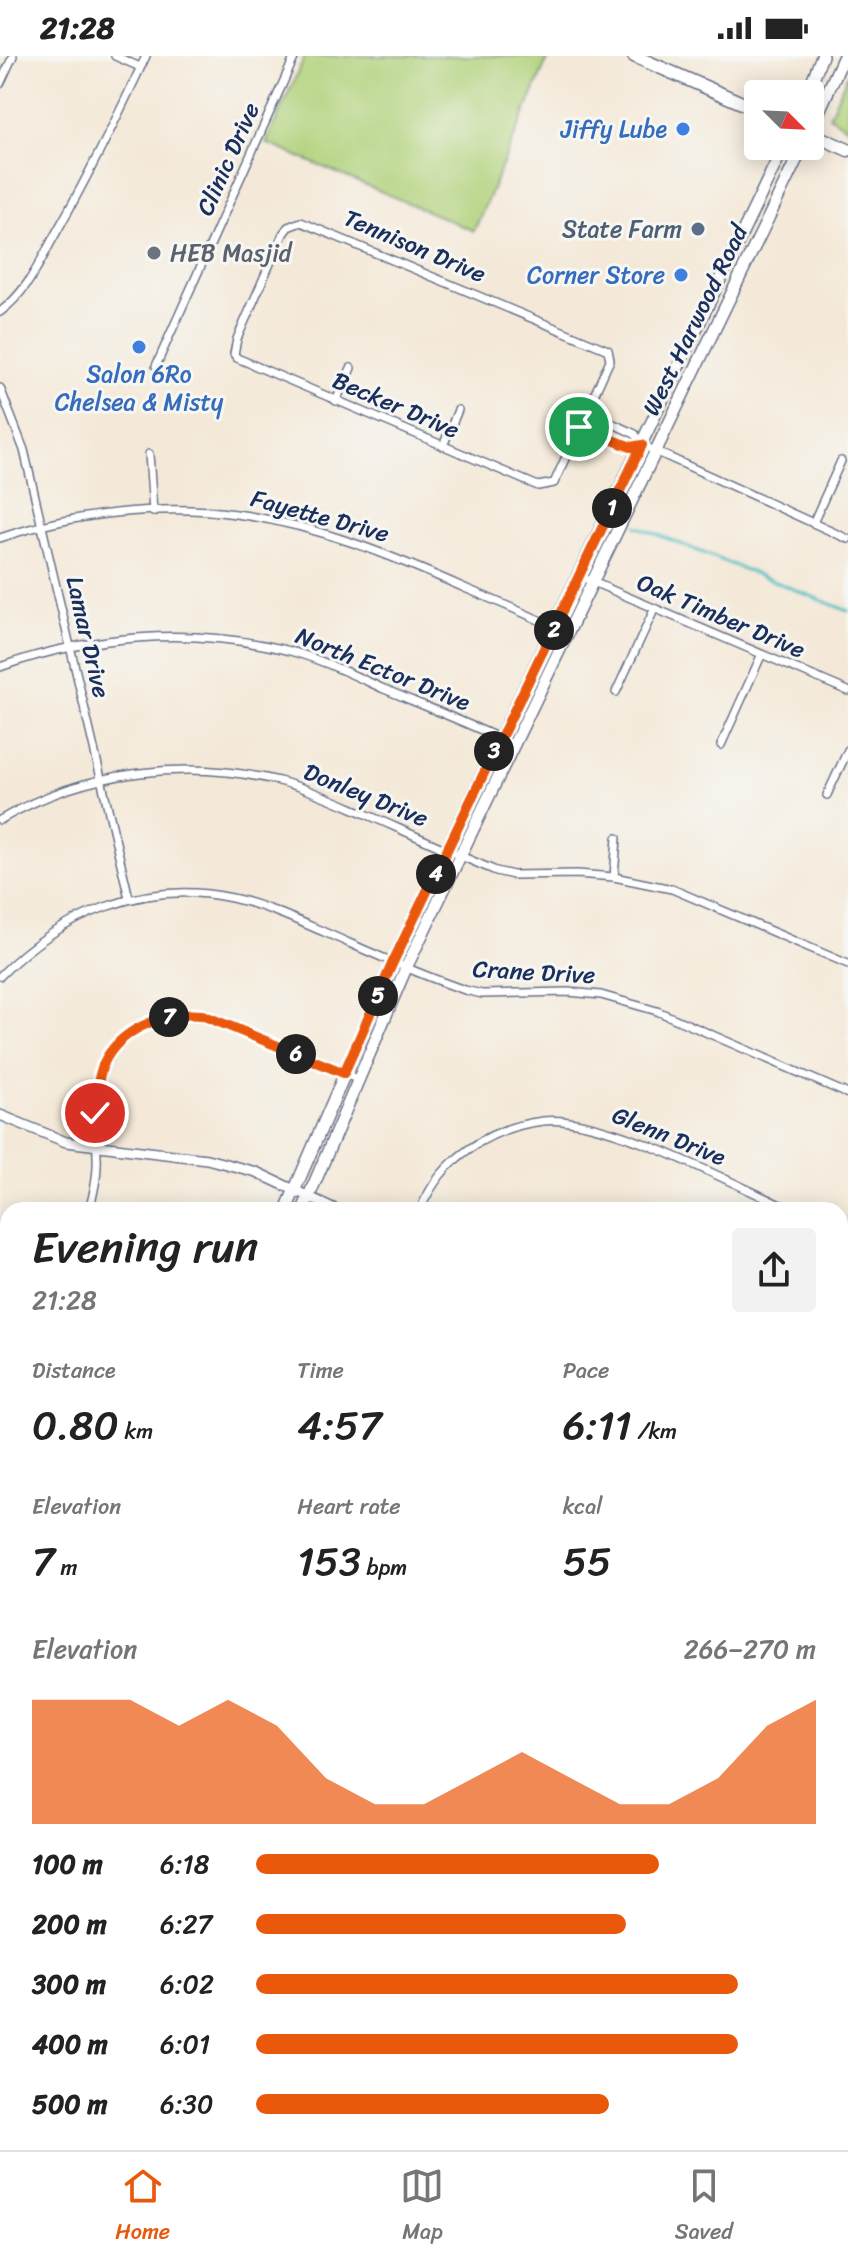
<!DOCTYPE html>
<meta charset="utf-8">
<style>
:root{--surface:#fff;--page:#f2f2f2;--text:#222;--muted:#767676;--line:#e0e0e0;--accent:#ea580c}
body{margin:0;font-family:Sriracha,sans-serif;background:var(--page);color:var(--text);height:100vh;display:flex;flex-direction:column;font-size:30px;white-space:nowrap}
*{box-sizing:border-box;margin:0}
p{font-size:26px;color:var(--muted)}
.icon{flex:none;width:44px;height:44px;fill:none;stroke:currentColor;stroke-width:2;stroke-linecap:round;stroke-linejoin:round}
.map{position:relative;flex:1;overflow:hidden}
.sheet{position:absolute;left:0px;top:1146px;width:848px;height:948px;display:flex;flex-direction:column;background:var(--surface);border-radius:24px 24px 0 0;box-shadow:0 4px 20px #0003}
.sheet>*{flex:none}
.needle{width:52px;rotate:114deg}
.fabs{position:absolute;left:744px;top:24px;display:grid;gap:16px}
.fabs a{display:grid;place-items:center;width:80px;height:80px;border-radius:8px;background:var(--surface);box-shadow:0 4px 20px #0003;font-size:40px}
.pin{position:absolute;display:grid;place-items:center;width:68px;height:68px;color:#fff;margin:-34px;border:4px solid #fff;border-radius:50%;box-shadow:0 2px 8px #0007}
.km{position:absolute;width:40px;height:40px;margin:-20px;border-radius:50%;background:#222;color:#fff;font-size:22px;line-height:40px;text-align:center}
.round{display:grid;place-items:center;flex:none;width:84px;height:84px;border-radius:8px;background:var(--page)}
.overview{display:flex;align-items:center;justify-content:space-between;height:136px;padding:0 32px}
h1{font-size:44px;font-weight:600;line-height:60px}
.stats{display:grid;grid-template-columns:repeat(3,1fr);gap:12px;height:136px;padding:8px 32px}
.stats div{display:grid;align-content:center}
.stats b{font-size:40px;font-weight:600}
.stats small{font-size:22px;font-weight:400}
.stats p{font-size:22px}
.chart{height:224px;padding:16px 32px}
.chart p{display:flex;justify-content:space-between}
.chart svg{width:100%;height:144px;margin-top:8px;fill:var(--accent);opacity:.7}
ul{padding:0 32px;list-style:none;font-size:26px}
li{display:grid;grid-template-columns:128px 96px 1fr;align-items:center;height:60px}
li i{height:20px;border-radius:10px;background:var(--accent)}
.status{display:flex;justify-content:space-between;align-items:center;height:56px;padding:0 40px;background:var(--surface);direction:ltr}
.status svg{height:22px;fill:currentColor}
.tab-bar{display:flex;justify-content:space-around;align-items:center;height:112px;border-top:2px solid var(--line);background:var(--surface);font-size:22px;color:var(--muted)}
.tab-bar a{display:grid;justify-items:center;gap:4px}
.tab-bar .selected{color:var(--accent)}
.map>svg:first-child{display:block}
.green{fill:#b0d179;stroke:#66806c;stroke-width:2}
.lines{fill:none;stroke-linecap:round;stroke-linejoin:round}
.stream{stroke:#50bec5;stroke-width:3}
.minor-casing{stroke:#677089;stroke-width:10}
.tertiary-casing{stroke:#677089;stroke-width:12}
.secondary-casing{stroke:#677089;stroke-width:14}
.primary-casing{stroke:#677089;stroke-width:15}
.minor{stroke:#fff;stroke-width:7}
.tertiary{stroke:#fff;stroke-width:9}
.secondary{stroke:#fff;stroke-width:11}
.primary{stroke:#fff;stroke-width:12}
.route-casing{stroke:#fff;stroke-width:16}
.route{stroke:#ea580c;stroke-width:10}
.shop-dot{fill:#3f7fe0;stroke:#f6f6f2;stroke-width:3}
.service-dot{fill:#5c6f8a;stroke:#f6f6f2;stroke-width:3}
.worship-dot{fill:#6b7280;stroke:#f6f6f2;stroke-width:3}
.labels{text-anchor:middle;stroke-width:6;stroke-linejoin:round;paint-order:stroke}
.shop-label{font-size:24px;fill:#366cbe;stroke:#f6f6f2;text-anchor:end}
.street-label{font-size:24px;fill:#1b2f5e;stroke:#f6f6f2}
.service-label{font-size:24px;fill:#4e5e75;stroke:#f6f6f2;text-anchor:end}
.worship-label{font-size:24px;fill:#5b616d;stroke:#f6f6f2;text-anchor:start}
</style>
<div class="status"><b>21:28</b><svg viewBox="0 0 49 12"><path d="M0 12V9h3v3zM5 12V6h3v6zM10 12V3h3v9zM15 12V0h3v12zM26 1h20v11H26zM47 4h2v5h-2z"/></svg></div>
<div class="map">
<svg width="848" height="2094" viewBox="0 0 848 2094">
<rect width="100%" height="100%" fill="#f6f6f2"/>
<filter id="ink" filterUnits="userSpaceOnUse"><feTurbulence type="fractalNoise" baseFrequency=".0125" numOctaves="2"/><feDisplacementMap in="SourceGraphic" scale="16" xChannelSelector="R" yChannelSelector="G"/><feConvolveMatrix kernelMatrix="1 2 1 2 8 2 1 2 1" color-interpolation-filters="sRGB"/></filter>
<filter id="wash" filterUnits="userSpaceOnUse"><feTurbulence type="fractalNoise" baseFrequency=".006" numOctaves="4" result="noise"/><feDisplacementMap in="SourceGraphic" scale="32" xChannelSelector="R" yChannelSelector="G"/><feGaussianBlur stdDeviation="1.8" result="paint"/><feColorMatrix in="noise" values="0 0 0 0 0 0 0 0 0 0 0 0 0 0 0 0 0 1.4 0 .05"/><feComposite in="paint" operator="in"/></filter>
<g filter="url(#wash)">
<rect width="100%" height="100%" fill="#f4e9d8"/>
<g class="green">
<polygon points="305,0 549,0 474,175 266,87"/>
<polygon points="848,17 848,72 829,60"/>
</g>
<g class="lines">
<polyline class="stream" points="636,470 848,555"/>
</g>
</g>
<g filter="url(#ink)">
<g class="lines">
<defs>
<g id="minor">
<polyline points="115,0 140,11"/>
<polyline points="0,28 13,0"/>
<polygon points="301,166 608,294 610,304 554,427 538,430 237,302 234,298 237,283 283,178 288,171"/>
<path d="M0 256C28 235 39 207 56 177 89 119 118 60 146 0"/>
<polyline points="156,310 295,0"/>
<polyline points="0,332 24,394 129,842"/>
<polyline points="336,345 351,312"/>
<polyline points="586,355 635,378 642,389"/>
<polyline points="579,371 631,391 641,390"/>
<polyline points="642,389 848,483"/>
<polyline points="443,390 458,354"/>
<polyline points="149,398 153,456"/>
<polyline points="813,467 841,405"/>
<path d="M0 482C70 458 162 447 236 458 317 469 393 500 467 533 501 547 535 561 568 578"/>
<polyline points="579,520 848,635"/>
<path d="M0 611C90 579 188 571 282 593 317 601 351 618 384 633 427 651 470 668 512 688"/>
<polyline points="616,636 654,554"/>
<polyline points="721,689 761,600"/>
<polyline points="827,739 848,694"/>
<path d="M0 764C85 714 188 702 283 726 312 734 340 747 368 759 411 778 453 797 496 815L513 819 577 818 614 821 672 833 848 908"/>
<polyline points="614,821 617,782"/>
<path d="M0 920C61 858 145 823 232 842 264 849 294 863 324 876 370 896 417 918 465 934L482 938 568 936 601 939 657 955 848 1038"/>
<path d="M89 1154C94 1137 98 1117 97 1100 95 1050 91 997 143 971 162 961 181 957 202 959L357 1023"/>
<path d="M420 1154C432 1127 445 1110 469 1093 490 1078 517 1068 543 1065 603 1058 733 1128 791 1154"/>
<polyline points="840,1173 848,1175"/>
<polyline points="0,1195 8,1199"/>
<polyline points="840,1299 848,1299"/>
<polyline points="0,1369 8,1376"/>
<polyline points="0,1539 8,1547"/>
<polyline points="0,1697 8,1702"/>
<polyline points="840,1739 848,1717"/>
<polyline points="840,1986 848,1989"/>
<polyline points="840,2034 848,2017"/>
<polyline points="236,2094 239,2086"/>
<polyline points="255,2094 258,2086"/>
<polyline points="680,2094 684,2086"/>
<polyline points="812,2094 816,2086"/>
</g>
<g id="tertiary">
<polyline points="0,1059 66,1086 207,1103 256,1116 337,1154"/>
<polyline points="840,1428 848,1431"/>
</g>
<g id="secondary">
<polyline points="807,38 822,0"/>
<polyline points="810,75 844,0"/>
<polyline points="286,1154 393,906 784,90"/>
<polyline points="303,1154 406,912 803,90"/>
<polyline points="0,1837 8,1818"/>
<polyline points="0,1879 8,1860"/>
</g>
<g id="primary">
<polyline points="634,0 758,54"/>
<polyline points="810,77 848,94"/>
</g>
</defs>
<use href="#minor" class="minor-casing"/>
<use href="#tertiary" class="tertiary-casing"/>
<use href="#secondary" class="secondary-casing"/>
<use href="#primary" class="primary-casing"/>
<use href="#minor" class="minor"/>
<use href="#tertiary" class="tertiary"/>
<use href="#secondary" class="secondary"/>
<use href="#primary" class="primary"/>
</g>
</g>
<g class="lines" filter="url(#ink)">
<defs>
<path id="route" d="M95 1057C97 1038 97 1018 107 1001 126 970 167 956 202 959L344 1017 393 906 642 389 631 391 579 371"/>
</defs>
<use href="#route" class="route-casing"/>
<use href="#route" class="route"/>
</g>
<g class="shop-dot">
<circle cx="683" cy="73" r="8"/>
<circle cx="681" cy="219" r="8"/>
<circle cx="139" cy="291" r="8"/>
</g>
<circle class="service-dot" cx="698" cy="173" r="8"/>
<circle class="worship-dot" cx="154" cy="197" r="8"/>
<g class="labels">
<g class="shop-label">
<text x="667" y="81">Jiffy Lube</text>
<text x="665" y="227">Corner Store</text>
<text x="139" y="326" text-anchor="middle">Salon 6Ro<tspan x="139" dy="28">Chelsea &amp; Misty</tspan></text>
</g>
<g class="street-label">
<text transform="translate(228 103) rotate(-66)" y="8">Clinic Drive</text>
<text transform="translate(415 190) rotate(23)" y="8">Tennison Drive</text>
<text transform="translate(695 264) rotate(-64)" y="8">West Harwood Road</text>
<text transform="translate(396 349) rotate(23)" y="8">Becker Drive</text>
<text transform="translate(320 460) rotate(15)" y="8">Fayette Drive</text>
<text transform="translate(721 560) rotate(23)" y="8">Oak Timber Drive</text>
<text transform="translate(88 581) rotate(77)" y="8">Lamar Drive</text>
<text transform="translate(383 613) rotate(22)" y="8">North Ector Drive</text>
<text transform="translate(366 739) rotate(22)" y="8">Donley Drive</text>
<text transform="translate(534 916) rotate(3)" y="8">Crane Drive</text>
<text transform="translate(669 1080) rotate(22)" y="8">Glenn Drive</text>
</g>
<g class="service-label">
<text x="682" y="181">State Farm</text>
</g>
<g class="worship-label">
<text x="170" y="205">HEB Masjid</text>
</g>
</g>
</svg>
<div class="fabs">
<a><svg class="needle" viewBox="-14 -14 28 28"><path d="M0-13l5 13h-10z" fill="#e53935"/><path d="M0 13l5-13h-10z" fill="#767676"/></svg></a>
</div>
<div class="pin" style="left:579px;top:371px;background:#1e9e55"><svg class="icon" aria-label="arrive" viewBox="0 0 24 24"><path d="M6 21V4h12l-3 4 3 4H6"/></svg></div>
<div class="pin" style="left:95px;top:1057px;background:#d93025"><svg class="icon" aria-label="check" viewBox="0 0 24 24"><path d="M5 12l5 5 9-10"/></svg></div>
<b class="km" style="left:612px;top:452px">1</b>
<b class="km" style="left:554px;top:574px">2</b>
<b class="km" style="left:494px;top:695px">3</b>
<b class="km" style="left:436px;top:818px">4</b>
<b class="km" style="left:378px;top:940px">5</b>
<b class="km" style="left:296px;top:998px">6</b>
<b class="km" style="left:169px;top:961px">7</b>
<section class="sheet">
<div class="overview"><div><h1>Evening run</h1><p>21:28</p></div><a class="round"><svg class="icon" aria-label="share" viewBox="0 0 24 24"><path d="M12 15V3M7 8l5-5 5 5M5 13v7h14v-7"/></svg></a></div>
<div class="stats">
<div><p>Distance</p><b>0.80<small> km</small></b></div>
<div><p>Time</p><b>4:57</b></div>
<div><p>Pace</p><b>6:11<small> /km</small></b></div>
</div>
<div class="stats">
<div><p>Elevation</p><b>7<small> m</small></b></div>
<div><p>Heart rate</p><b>153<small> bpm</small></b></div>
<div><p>kcal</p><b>55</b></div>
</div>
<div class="chart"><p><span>Elevation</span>266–270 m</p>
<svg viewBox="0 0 160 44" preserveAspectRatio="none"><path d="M0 44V6L10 6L20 6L30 14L40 6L50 14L60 30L70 38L80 38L90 30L100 22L110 30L120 38L130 38L140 30L150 14L160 6V44z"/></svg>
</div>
<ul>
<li><b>100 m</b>6:18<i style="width:72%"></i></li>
<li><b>200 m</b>6:27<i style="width:66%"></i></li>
<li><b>300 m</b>6:02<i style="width:86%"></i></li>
<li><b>400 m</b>6:01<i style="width:86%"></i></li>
<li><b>500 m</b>6:30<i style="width:63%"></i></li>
</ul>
</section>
</div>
<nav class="tab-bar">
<a class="selected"><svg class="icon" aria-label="home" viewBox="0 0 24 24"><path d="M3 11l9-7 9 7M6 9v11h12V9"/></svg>Home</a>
<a><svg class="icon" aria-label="map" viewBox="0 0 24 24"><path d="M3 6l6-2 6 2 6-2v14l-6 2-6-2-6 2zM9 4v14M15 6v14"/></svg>Map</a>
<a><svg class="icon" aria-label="saved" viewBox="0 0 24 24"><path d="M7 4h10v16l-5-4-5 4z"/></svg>Saved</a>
</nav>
